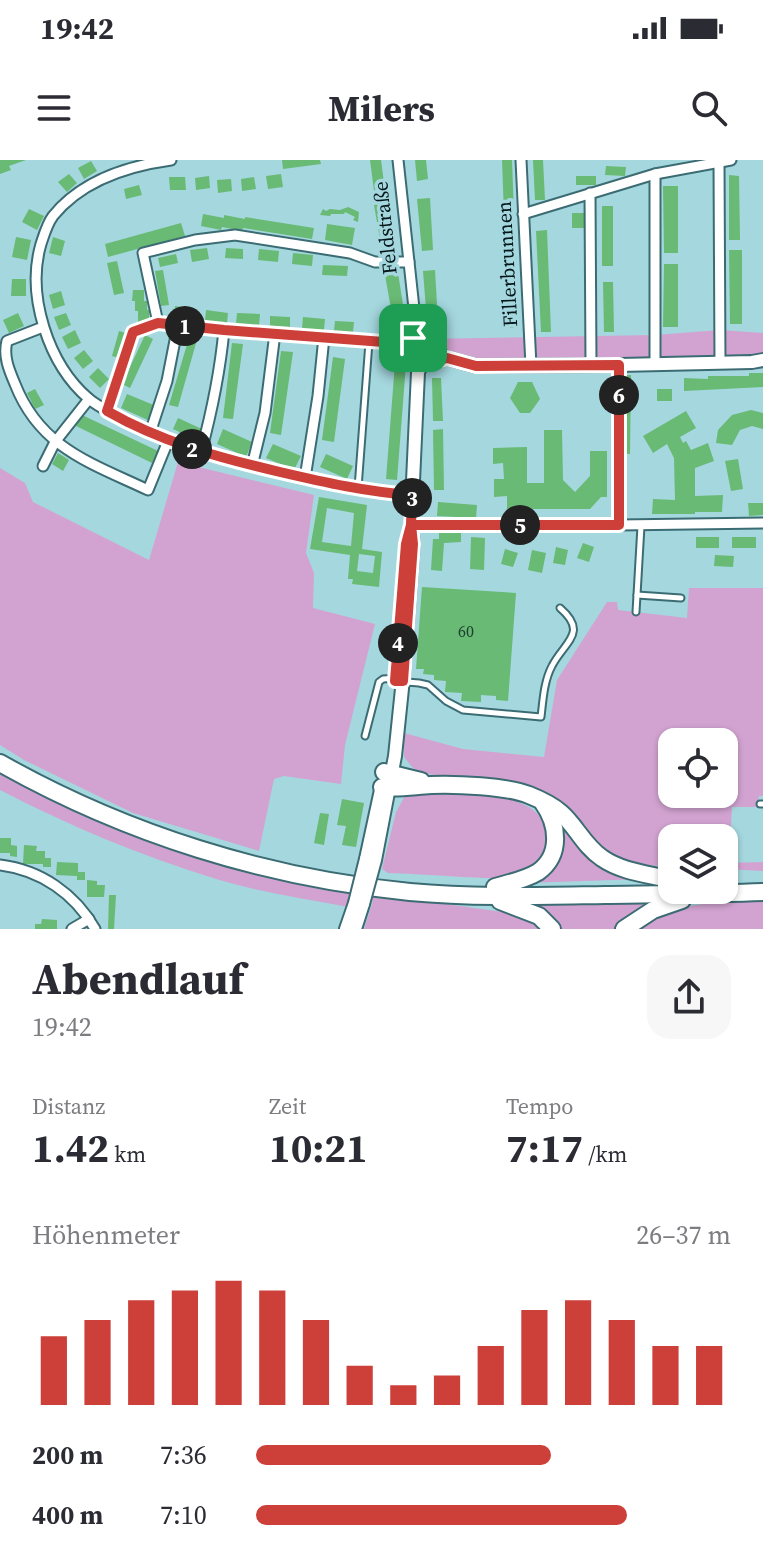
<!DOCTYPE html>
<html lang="de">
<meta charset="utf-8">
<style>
:root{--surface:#fff;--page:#f7f7f7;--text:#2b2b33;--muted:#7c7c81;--accent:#cd3f39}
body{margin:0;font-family:"Source Serif 4",serif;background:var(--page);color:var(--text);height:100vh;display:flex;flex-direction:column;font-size:30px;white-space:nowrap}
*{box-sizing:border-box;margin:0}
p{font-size:26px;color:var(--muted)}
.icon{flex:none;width:44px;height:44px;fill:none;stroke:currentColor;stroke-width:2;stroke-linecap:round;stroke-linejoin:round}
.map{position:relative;height:769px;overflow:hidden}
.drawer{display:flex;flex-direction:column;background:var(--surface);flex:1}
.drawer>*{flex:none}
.fabs{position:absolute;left:658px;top:568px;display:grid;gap:16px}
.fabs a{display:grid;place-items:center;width:80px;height:80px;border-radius:16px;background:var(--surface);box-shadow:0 2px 6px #0004;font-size:40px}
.pin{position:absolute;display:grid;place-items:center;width:68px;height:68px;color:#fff;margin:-34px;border-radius:16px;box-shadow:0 4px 12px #0006}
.km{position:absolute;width:40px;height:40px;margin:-20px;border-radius:50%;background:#222;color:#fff;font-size:22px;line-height:40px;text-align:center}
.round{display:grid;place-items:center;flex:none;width:84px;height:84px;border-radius:24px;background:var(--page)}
.overview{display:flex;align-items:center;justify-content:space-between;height:136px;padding:0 32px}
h1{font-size:44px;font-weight:700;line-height:60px}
.metrics{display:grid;grid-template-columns:repeat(3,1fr);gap:12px;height:136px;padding:8px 32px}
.metrics div{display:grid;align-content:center}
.metrics b{font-size:40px;font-weight:700}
.metrics small{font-size:22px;font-weight:400}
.metrics p{font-size:22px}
.chart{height:224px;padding:16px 32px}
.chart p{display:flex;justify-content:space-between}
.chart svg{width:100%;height:144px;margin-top:8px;stroke:var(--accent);stroke-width:6}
ul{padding:0 32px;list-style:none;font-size:26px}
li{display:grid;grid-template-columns:128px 96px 1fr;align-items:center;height:60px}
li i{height:20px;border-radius:10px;background:var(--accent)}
.status{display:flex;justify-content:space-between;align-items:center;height:56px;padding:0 40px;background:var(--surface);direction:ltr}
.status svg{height:22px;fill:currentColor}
header{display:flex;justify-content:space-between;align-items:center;height:104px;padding:0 32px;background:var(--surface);font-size:36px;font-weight:700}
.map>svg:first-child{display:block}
.green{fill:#d2a3d1;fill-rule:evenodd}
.building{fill:#69ba74;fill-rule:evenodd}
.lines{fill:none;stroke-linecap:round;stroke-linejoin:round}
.lane-casing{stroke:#3c6c73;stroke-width:9}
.street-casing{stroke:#3c6c73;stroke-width:13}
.secondary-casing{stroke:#3c6c73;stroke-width:16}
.highway-casing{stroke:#3c6c73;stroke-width:20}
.lane{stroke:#fff;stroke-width:5}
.street{stroke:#fff;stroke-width:9}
.secondary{stroke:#fff;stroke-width:12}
.highway{stroke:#fff;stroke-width:16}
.secondary-bridge-casing{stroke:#3c6c73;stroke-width:16;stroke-linecap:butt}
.secondary-bridge{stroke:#fff;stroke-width:12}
.route-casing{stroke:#fff;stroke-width:16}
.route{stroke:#cd3f39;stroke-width:10}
.labels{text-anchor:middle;stroke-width:7;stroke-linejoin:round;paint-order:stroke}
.number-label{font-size:16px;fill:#1d4030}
.street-label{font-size:20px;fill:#041719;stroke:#a5d7df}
</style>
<div class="status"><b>19:42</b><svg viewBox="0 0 49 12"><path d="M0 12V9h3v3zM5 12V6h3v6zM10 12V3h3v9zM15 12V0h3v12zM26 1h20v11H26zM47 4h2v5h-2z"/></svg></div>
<header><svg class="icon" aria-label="menu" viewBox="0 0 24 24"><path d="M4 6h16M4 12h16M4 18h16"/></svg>Milers<svg class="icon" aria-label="search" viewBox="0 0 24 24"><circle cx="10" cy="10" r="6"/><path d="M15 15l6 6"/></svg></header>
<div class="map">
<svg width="763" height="769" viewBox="0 0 763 769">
<rect width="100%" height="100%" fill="#a5d7df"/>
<g class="green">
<polygon points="720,170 763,173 763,205 476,206 428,193 420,184 422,179 655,175"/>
<polygon points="178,302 314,335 306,393 314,413 313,448 375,464 345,585 341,624 284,616 274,619 259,691 133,653 24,600 0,585 0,308 25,323 33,342 149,400"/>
<path d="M689 428H763V636H759L758 647H732L729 703 763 702V711L724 709V678H672V707L635 704 618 699 600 688 578 659 552 635 528 625 479 617H450L421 613 412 607 404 597V573L463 589 544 597 557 520 607 442H617L618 450 687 458ZM672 582H724V634H672Z"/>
<path d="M0 609 47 635 375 734 518 754 533 759 545 769H364L373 741 348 737 349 747C305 739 259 732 216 719 142 696 69 666 0 630Z"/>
<path d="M428 631C462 634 558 629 545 685 541 702 527 711 511 716 496 720 477 717 462 717 437 715 413 714 388 713L382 709 396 652 407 632Z"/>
<polygon points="555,659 565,661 645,719 525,723 544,712"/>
<polygon points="681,737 620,769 558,769 516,742"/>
<path d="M763 740V769H634C674 741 715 743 763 740Z"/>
</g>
<g class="building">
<polygon points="0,0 26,0 9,6 11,10 0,14"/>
<polygon points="282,0 320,0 321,4 283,9"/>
<polygon points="370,0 381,0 385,30 374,31"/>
<polygon points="415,0 426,0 428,19 417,21"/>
<polygon points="502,0 512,0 515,81 505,82"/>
<polygon points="533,0 543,0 545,40 535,40"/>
<polygon points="91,1 97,11 84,19 78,8"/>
<polygon points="606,6 626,7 625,16 605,15"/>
<polygon points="69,14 77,23 67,32 58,22"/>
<polygon points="281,14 283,27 268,29 266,16"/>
<polygon points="729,15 739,16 740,80 729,80"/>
<polygon points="209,16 210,28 196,30 195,18"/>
<rect x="576" y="16" width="20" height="9"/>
<polygon points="169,17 185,17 186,30 170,30"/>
<polygon points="254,17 256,29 242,31 241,19"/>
<polygon points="231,19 232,31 218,33 217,20"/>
<polygon points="139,25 142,35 126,39 124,29"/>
<polygon points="663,26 678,26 678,93 664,93"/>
<polygon points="430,38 433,90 422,91 417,39"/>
<polygon points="386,43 394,94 383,96 374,45"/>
<rect x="602" y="46" width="11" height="60"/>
<polygon points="348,47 359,52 358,62 353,60 355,57 345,52 344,54 331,54 330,56 320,55 323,49 326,51 330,49 340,50"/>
<polygon points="29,49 44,56 37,70 22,62"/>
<rect x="572" y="53" width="12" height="15"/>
<polygon points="203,54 224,58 224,55 245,59 245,57 314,68 312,79 243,68 242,71 222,67 221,70 201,66"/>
<polygon points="181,63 185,76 108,97 105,84"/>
<polygon points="327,64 355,68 352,85 325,80"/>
<polygon points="547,70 551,172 541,172 536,71"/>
<polygon points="16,77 31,80 27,100 12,97"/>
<polygon points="53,77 65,81 61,96 49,93"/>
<polygon points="207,88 209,99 192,102 190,90"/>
<polygon points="226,88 243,89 243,99 225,98"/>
<polygon points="259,89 279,91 278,102 258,100"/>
<polygon points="729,90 742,90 742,164 730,164"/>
<polygon points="516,91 520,168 510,168 506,92"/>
<polygon points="293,93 313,95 312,106 292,104"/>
<polygon points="176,94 178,103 160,107 158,98"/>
<polygon points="117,101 124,133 114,135 107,103"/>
<polygon points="664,104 678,104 678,167 663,167"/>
<polygon points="323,105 348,106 347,116 322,115"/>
<polygon points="163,110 169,145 161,146 155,111"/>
<polygon points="435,110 438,161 427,162 423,111"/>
<polygon points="398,113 406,164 394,166 385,115"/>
<polygon points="12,119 26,119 26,136 11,136"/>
<polygon points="603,122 613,122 614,172 604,172"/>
<polygon points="133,130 144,130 144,141 147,141 147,150 149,150 149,162 138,162 138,151 135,151 135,141 132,141"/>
<polygon points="61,131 65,145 53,149 49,135"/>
<polygon points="175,146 196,149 195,159 174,157"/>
<polygon points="206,150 228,153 227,163 205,161"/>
<polygon points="18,153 24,166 9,173 3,160"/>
<polygon points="66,153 71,165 59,170 54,157"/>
<polygon points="237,153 260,154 259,166 236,164"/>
<polygon points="270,156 290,157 290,167 270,166"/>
<polygon points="303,157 325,159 324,170 302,169"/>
<polygon points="335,161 354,162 353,172 334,171"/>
<polygon points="75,170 81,183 68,189 62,177"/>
<polygon points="119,171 126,173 119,198 112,196"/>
<polygon points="145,175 153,179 130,228 122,224"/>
<polygon points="188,181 196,183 178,247 169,245"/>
<polygon points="232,183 243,184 233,259 223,258"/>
<polygon points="84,190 93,201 83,209 74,198"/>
<polygon points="281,191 293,192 281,275 270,273"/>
<polygon points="333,197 345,199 334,282 322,280"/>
<polygon points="395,203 406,204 397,320 386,319"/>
<polygon points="98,208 109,219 100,228 89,217"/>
<polygon points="749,213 763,213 763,227 684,231 684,218 708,219 708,216 749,216"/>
<polygon points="624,215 631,215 630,294 624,294"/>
<polygon points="432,218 441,218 443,261 433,261"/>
<polygon points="518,222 532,222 540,239 530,253 520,253 510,238"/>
<polygon points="35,229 44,245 35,249 27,233"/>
<rect x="657" y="229" width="15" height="12"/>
<polygon points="127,234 156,246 150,261 121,248"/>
<polygon points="751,250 763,253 763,269 752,266 740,270 732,285 716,283 718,270 732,255"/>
<polygon points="686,251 696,268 680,277 683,283 686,281 691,290 708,283 714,301 695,308 695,336 723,335 722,352 695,352 695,354 652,354 653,339 675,340 674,298 667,284 653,293 643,276"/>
<polygon points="82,255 158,291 152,303 76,266"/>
<polygon points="178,258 204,270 199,281 173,269"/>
<polygon points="223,269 252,282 246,297 217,284"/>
<polygon points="443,269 444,330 434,330 433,270"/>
<polygon points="544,270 562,270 563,320 575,332 590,316 590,291 607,291 607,337 601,337 590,349 507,349 507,336 494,337 494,319 504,319 503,303 493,304 493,288 527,287 527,323 544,323"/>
<polygon points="273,284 301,296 294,310 266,298"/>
<polygon points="58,293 69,300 63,311 52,304"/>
<polygon points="326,294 353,306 347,319 320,307"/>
<polygon points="738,299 743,329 731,331 725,301"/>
<path d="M319 337 367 345 362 389 382 392 379 427 352 424 353 419H348L350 395 310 389ZM327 348 354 353 351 386 322 382ZM359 394 375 396 373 413 357 411Z"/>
<polygon points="438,342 477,345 476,358 437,356"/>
<polygon points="748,343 763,343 763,355 749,356"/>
<polygon points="439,371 461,371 461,382 444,383 442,411 431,410 433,379 439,379"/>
<polygon points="471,377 485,378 484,410 470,409"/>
<rect x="696" y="377" width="23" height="11"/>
<rect x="732" y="377" width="24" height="11"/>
<polygon points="583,383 594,387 589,402 577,398"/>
<polygon points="556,387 568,390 565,405 553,403"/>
<polygon points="505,389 518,393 513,407 501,404"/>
<polygon points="532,390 546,393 542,413 528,410"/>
<polygon points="715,395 734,396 733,407 714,406"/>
<polygon points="422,427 516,433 508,541 496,540 496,536 481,535 481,542 461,541 462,533 445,532 446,521 434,520 434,515 423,514 424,509 416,509"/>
<polygon points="342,639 364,643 356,687 342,685 346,666 337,665"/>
<polygon points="320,653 329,654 324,685 314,683"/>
<polygon points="0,678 11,678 11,685 17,686 17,697 10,696 10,693 0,693"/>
<polygon points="24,685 37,686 36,691 45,691 45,698 51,698 51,707 43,707 43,704 23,704"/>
<polygon points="57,702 78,703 78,712 85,712 85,720 77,720 77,716 56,715"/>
<polygon points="87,720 97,721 97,725 105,725 104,737 87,737"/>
<polygon points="109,735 116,735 114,769 108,769"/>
<polygon points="42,759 57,760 57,769 35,769 35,764 41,764"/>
</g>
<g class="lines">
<defs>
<g id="lane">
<polyline points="619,206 619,364"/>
<polyline points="358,328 369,182"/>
<polyline points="637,435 681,438"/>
<polyline points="636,452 641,366"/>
<path d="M395 521 419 523 428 525 446 541 463 550 541 557C543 540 544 521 552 506 564 482 589 473 560 448"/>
<polyline points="365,576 379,522 383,519 398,518"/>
<polyline points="760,644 763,644"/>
</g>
<g id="street">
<path d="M171 0C127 6 82 20 53 56 47 64 44 75 41 84 26 135 48 204 89 239 96 245 106 250 115 255 167 286 227 300 286 313 328 323 369 333 412 335"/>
<polyline points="398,0 416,167 413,178 425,200"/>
<polyline points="521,0 531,206"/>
<polyline points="719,2 720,203"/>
<polyline points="590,33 591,205"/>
<polyline points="523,54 655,14 731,0"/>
<polyline points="409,102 375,102 350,93 235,75 195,80 143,93 158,163 224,170 397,183 404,183 413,178"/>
<path d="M43 167 7 181C3 196 9 210 15 224 40 288 91 303 148 330L168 281"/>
<polyline points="655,203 655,14"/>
<polyline points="107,251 133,172 158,163"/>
<polyline points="150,273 167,221 178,165"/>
<path d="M201 292C212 251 220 212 224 170"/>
<polyline points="43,306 55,282 89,239"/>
<polyline points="252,306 265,253 275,173"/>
<polyline points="305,318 318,236 324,177"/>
<polyline points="411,365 619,365 763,363"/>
<path d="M0 705C41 710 75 734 95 769"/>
<polyline points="72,769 89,759"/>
</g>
<g id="secondary">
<polyline points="366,699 381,630"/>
<polyline points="375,700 395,596 403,519 413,384 411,365 418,212 427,194 434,193 447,198 476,206 619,205 752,202 763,200"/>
<polyline points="346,769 355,743"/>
<polyline points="355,769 363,744"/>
</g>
<g id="highway">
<path d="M0 603C126 674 266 718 410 732 475 738 540 736 605 735 657 734 710 734 763 732"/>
<polyline points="384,612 421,621"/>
<path d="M382 627C398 629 414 626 431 625 455 624 507 626 529 635 539 639 552 645 561 653 576 666 584 686 602 698 622 712 648 714 672 720"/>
<path d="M495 727C509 723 525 720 538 712 562 695 558 664 543 643"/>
<polyline points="500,741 539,756 552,769"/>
<polyline points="624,769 653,750 682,740"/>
</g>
</defs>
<use href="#lane" class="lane-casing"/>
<use href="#street" class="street-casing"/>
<use href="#secondary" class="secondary-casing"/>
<use href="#highway" class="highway-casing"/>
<use href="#lane" class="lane"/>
<use href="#street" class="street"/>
<use href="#secondary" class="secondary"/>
<use href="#highway" class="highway"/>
<defs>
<g id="secondary-bridge">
<polyline points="355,743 366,699"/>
<polyline points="363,744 375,700"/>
</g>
</defs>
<use href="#secondary-bridge" class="secondary-bridge-casing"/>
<use href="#secondary-bridge" class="secondary-bridge"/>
</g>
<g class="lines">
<defs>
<path id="route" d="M413 178 404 183H397L224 170 158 163 133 172 107 251C161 282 220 298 280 312 323 322 367 332 412 335L411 365 413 384 403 521H395L406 384 411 365H619V205L476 206 447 198 439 200H425L420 189 413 178"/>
</defs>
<use href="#route" class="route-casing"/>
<use href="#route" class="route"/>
</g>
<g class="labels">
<g class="number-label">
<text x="466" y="477">60</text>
</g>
<g class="street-label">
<text transform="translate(385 68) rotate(-96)" y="7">Feldstraße</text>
<text transform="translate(507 104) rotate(-93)" y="7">Fillerbrunnen</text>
</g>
</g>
</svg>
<div class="fabs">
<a><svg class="icon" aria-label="locate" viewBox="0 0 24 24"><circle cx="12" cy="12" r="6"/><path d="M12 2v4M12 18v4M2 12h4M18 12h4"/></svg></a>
<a><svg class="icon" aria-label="layers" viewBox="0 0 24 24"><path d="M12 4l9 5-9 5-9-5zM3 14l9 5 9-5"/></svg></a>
</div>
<div class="pin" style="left:413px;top:178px;background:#1e9e55"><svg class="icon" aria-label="arrive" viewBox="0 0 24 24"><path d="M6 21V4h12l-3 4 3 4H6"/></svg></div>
<b class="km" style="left:185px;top:166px">1</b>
<b class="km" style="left:192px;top:289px">2</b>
<b class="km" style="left:412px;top:338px">3</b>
<b class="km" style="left:398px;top:483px">4</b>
<b class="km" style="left:520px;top:365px">5</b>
<b class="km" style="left:619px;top:235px">6</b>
</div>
<section class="drawer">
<div class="overview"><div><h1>Abendlauf</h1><p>19:42</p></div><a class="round"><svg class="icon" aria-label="share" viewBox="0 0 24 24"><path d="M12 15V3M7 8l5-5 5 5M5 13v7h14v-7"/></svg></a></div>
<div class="metrics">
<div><p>Distanz</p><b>1.42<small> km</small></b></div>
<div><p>Zeit</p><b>10:21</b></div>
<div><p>Tempo</p><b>7:17<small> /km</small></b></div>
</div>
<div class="chart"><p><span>Höhenmeter</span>26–37 m</p>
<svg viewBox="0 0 160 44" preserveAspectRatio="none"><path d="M5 44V23M15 44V18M25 44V12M35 44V9M45 44V6M55 44V9M65 44V18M75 44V32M85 44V38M95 44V35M105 44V26M115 44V15M125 44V12M135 44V18M145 44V26M155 44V26"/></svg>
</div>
<ul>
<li><b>200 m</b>7:36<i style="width:62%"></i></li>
<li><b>400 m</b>7:10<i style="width:78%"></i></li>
</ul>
</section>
